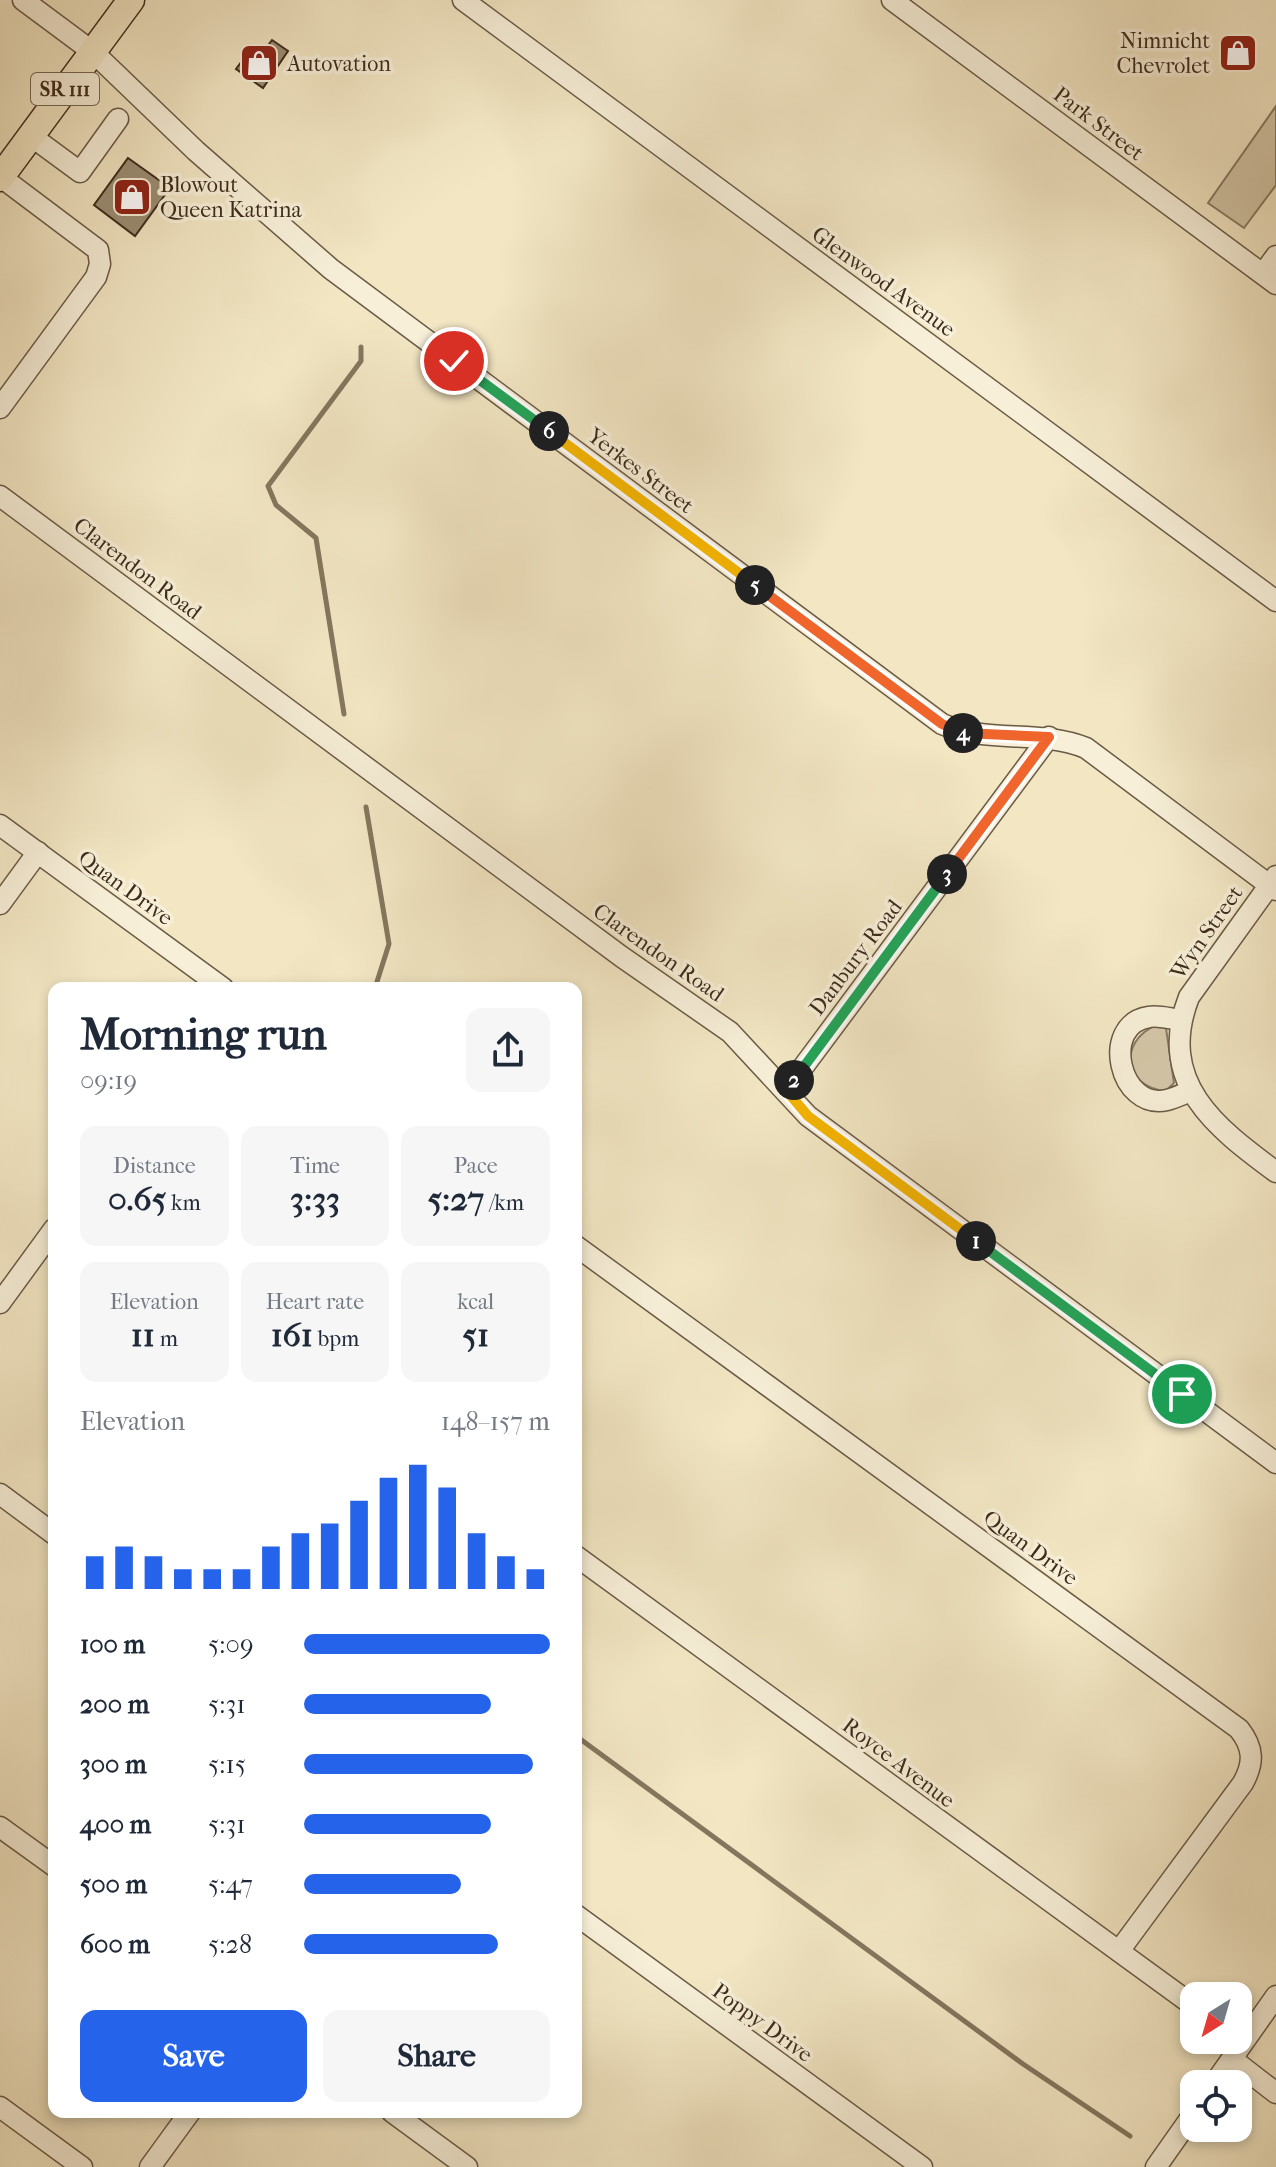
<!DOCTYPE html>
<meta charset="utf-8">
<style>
:root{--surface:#fff;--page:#f6f6f7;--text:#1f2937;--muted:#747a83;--accent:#2563eb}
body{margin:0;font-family:"IM FELL French Canon",serif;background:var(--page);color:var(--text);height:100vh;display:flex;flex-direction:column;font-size:30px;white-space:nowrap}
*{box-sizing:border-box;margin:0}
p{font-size:26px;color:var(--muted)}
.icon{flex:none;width:44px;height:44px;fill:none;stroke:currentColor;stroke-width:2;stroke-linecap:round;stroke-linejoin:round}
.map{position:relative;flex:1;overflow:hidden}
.side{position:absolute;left:48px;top:982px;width:534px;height:1136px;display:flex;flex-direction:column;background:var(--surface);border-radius:16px;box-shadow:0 4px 12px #0003}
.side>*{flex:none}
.needle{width:52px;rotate:217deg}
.controls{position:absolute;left:1180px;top:1982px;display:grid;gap:16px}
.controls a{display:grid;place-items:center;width:72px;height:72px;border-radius:16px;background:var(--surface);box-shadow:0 4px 12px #0003;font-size:40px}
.pin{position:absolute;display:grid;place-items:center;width:68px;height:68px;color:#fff;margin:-34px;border:4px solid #fff;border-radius:50%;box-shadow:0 2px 8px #0007}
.km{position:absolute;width:40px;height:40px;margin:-20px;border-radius:50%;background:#222;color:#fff;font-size:22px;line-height:40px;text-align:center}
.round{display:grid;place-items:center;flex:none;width:84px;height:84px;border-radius:16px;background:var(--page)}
.headline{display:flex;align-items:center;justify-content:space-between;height:136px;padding:0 32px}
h1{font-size:44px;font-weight:800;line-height:60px}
.stats{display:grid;grid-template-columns:repeat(3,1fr);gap:12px;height:136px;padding:8px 32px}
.stats div{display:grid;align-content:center;border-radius:16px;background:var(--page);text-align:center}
.stats b{font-size:34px;font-weight:800}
.stats small{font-size:22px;font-weight:400}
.stats p{font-size:22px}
.chart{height:224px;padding:16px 32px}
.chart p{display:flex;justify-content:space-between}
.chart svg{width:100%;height:144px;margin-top:8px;stroke:var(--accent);stroke-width:6}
.cta{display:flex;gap:16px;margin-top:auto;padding:16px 32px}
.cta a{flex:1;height:92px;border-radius:16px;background:var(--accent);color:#fff;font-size:32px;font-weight:800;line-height:92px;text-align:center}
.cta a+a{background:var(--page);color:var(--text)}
ul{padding:0 32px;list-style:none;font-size:26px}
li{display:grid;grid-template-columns:128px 96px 1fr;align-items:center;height:60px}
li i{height:20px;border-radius:10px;background:var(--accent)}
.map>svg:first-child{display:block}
.green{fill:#d3c6a7;stroke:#887962;stroke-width:2}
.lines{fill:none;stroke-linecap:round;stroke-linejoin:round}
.stream{stroke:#84765e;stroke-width:5}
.building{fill:#9b8d73;stroke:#3d2c1c;stroke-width:2}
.minor-casing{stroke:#6a5a46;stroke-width:23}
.major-casing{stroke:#3d2c1c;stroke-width:29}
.minor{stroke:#f7efd8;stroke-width:20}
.major{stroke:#f2e6c3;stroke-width:26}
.split-1-casing{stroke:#fff;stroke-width:16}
.split-2-casing{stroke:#fff;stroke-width:16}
.split-3-casing{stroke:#fff;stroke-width:16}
.split-4-casing{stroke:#fff;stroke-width:16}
.split-5-casing{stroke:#fff;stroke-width:16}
.split-6-casing{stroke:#fff;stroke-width:16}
.split-7-casing{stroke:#fff;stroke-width:16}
.split-1{stroke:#22a559;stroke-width:10}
.split-2{stroke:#f5b400;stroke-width:10}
.split-3{stroke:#22a559;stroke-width:10}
.split-4{stroke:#f0652b;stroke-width:10}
.split-5{stroke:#f0652b;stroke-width:10}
.split-6{stroke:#f5b400;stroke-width:10}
.split-7{stroke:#22a559;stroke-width:10}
.labels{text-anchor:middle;stroke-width:7;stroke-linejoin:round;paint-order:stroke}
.shield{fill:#f7efd8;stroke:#756654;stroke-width:2}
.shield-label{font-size:20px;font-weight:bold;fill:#3d2c1c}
.poi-label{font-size:22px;fill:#3d2c1c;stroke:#f7efd8;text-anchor:start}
.street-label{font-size:22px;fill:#3d2c1c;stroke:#f7efd8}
</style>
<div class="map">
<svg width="1276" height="2167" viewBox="0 0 1276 2167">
<rect width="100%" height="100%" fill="#f2e6c3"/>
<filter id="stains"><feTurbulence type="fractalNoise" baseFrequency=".0025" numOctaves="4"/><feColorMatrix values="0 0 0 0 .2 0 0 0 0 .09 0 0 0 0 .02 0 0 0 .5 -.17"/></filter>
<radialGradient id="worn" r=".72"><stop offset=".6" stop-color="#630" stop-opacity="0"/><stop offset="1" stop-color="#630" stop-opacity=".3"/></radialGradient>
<g class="green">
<polygon points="1276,106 1276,185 1244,228 1208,203"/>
<path d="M1156 1025 1166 1028 1174 1083 1166 1091C1123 1087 1118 1042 1156 1025Z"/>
</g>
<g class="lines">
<g class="stream">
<polyline points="344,714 316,538 276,505 268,486 361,361 361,347"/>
<polyline points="366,807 389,944 375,988"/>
<polyline points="576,1736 1023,2064 1130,2136"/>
</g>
</g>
<g class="building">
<polygon points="272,40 288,51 263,88 236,69 253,46 263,52"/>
<polygon points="128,158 170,188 135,236 94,205"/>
</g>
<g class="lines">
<defs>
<g id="minor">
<path d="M23 0 93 52 196 151 331 269 942 724C988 744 1040 729 1086 748L1276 890"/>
<polyline points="463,0 1276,601"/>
<polyline points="892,0 1276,284"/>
<polyline points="31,136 80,172 118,119"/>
<polyline points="1263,274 1276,256"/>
<polyline points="0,408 96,277 100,264 98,250 1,177"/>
<polyline points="0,496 622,957 730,1032 808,1116 1276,1463"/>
<polyline points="0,825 223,988"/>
<path d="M1276 876 1189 997C1156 1082 1215 1127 1276 1172"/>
<polyline points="0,904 38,852"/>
<path d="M1181 1020C1171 1019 1158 1015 1149 1017 1100 1024 1119 1111 1167 1100 1175 1098 1183 1094 1191 1091"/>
<polyline points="786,1090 1049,737"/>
<path d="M576 1246 1239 1729C1254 1748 1254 1763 1243 1783L1119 1951"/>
<polyline points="0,1303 54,1229"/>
<polyline points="0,1494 54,1534"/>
<polyline points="576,1556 1194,2006"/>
<polyline points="0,1827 54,1866"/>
<polyline points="576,1915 922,2167"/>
<polyline points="1232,2059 1276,2093"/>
<polyline points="1214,2084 1276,1996"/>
<polyline points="0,2107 82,2167"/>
<polyline points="392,2112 467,2167"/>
<polyline points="150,2167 190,2112"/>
<polyline points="1156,2167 1194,2113"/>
</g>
<polyline id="major" points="0,178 131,0"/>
</defs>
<use href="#minor" class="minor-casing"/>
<use href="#major" class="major-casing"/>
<use href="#minor" class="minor"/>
<use href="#major" class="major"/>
</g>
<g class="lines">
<defs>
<polyline id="split-1" points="976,1241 1182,1394"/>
<polyline id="split-2" points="794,1080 786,1090 808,1116 976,1241"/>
<polyline id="split-3" points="794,1080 947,874"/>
<polyline id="split-4" points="947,874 1049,737 963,733"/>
<polyline id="split-5" points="755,585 942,724 963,733"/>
<polyline id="split-6" points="549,431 755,585"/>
<polyline id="split-7" points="454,361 549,431"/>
</defs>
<use href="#split-1" class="split-1-casing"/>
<use href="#split-2" class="split-2-casing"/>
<use href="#split-3" class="split-3-casing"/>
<use href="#split-4" class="split-4-casing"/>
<use href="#split-5" class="split-5-casing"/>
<use href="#split-6" class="split-6-casing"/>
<use href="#split-7" class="split-7-casing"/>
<use href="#split-1" class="split-1"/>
<use href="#split-2" class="split-2"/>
<use href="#split-3" class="split-3"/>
<use href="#split-4" class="split-4"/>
<use href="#split-5" class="split-5"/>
<use href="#split-6" class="split-6"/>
<use href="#split-7" class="split-7"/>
</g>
<defs>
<symbol id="shop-square" viewBox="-11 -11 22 22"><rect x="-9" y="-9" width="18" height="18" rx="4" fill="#8f2418" stroke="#f7efd8"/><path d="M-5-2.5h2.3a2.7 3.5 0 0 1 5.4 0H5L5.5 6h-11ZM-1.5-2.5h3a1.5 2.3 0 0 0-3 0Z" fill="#fff"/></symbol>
</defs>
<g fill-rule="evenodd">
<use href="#shop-square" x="1216" y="31" width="44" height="44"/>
<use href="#shop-square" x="237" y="41" width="44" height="44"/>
<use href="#shop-square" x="110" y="175" width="44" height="44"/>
</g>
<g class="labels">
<rect class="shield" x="31" y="73" width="68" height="32" rx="6"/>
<g class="shield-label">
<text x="65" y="96">SR 111</text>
</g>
<g class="poi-label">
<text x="1210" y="48" text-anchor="end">Nimnicht<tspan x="1210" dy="25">Chevrolet</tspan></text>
<text x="287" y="71">Autovation</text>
<text x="160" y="192">Blowout<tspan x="160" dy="25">Queen Katrina</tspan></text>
</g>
<g class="street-label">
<text transform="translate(1099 123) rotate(37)" y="8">Park Street</text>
<text transform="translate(884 281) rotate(36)" y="8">Glenwood Avenue</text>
<text transform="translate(641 470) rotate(37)" y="8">Yerkes Street</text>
<text transform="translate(138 568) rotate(37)" y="8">Clarendon Road</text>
<text transform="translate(126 887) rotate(36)" y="8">Quan Drive</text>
<text transform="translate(1206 932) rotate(-55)" y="8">Wyn Street</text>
<text transform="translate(659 952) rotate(35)" y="8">Clarendon Road</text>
<text transform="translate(855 957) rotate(-53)" y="8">Danbury Road</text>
<text transform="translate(1031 1547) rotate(36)" y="8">Quan Drive</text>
<text transform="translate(899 1762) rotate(37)" y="8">Royce Avenue</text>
<text transform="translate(763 2022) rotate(36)" y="8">Poppy Drive</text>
</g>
</g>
<rect width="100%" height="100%" filter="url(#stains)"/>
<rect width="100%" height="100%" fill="url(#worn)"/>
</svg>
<div class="controls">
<a><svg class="needle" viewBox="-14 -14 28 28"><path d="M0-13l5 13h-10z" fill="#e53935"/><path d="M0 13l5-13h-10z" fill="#747a83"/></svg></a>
<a><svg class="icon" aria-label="locate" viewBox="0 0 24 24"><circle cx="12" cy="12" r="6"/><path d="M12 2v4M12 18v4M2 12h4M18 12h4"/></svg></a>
</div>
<div class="pin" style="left:1182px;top:1394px;background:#1e9e55"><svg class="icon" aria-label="arrive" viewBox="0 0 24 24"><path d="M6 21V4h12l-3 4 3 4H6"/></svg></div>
<div class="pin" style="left:454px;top:361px;background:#d93025"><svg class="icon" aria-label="check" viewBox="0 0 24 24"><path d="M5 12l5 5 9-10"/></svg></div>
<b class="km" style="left:976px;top:1241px">1</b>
<b class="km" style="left:794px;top:1080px">2</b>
<b class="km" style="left:947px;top:874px">3</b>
<b class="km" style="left:963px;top:733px">4</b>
<b class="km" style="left:755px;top:585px">5</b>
<b class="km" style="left:549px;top:431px">6</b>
<section class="side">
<div class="headline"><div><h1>Morning run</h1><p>09:19</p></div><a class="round"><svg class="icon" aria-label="share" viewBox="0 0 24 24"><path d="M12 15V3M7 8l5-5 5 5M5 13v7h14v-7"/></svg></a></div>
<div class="stats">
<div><p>Distance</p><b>0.65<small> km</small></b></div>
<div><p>Time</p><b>3:33</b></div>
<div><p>Pace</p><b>5:27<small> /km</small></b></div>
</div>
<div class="stats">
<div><p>Elevation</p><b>11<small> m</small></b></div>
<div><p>Heart rate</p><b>161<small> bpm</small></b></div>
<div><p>kcal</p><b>51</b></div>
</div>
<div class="chart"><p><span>Elevation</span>148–157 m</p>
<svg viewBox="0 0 160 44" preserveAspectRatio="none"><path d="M5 44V34M15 44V31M25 44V34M35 44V38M45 44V38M55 44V38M65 44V31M75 44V27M85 44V24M95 44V17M105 44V10M115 44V6M125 44V13M135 44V27M145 44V34M155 44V38"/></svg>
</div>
<ul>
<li><b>100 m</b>5:09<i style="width:100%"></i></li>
<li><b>200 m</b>5:31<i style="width:76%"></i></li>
<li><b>300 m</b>5:15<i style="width:93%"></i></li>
<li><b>400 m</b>5:31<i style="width:76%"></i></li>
<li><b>500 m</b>5:47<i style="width:64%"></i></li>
<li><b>600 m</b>5:28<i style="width:79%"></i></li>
</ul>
<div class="cta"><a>Save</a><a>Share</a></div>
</section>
</div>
